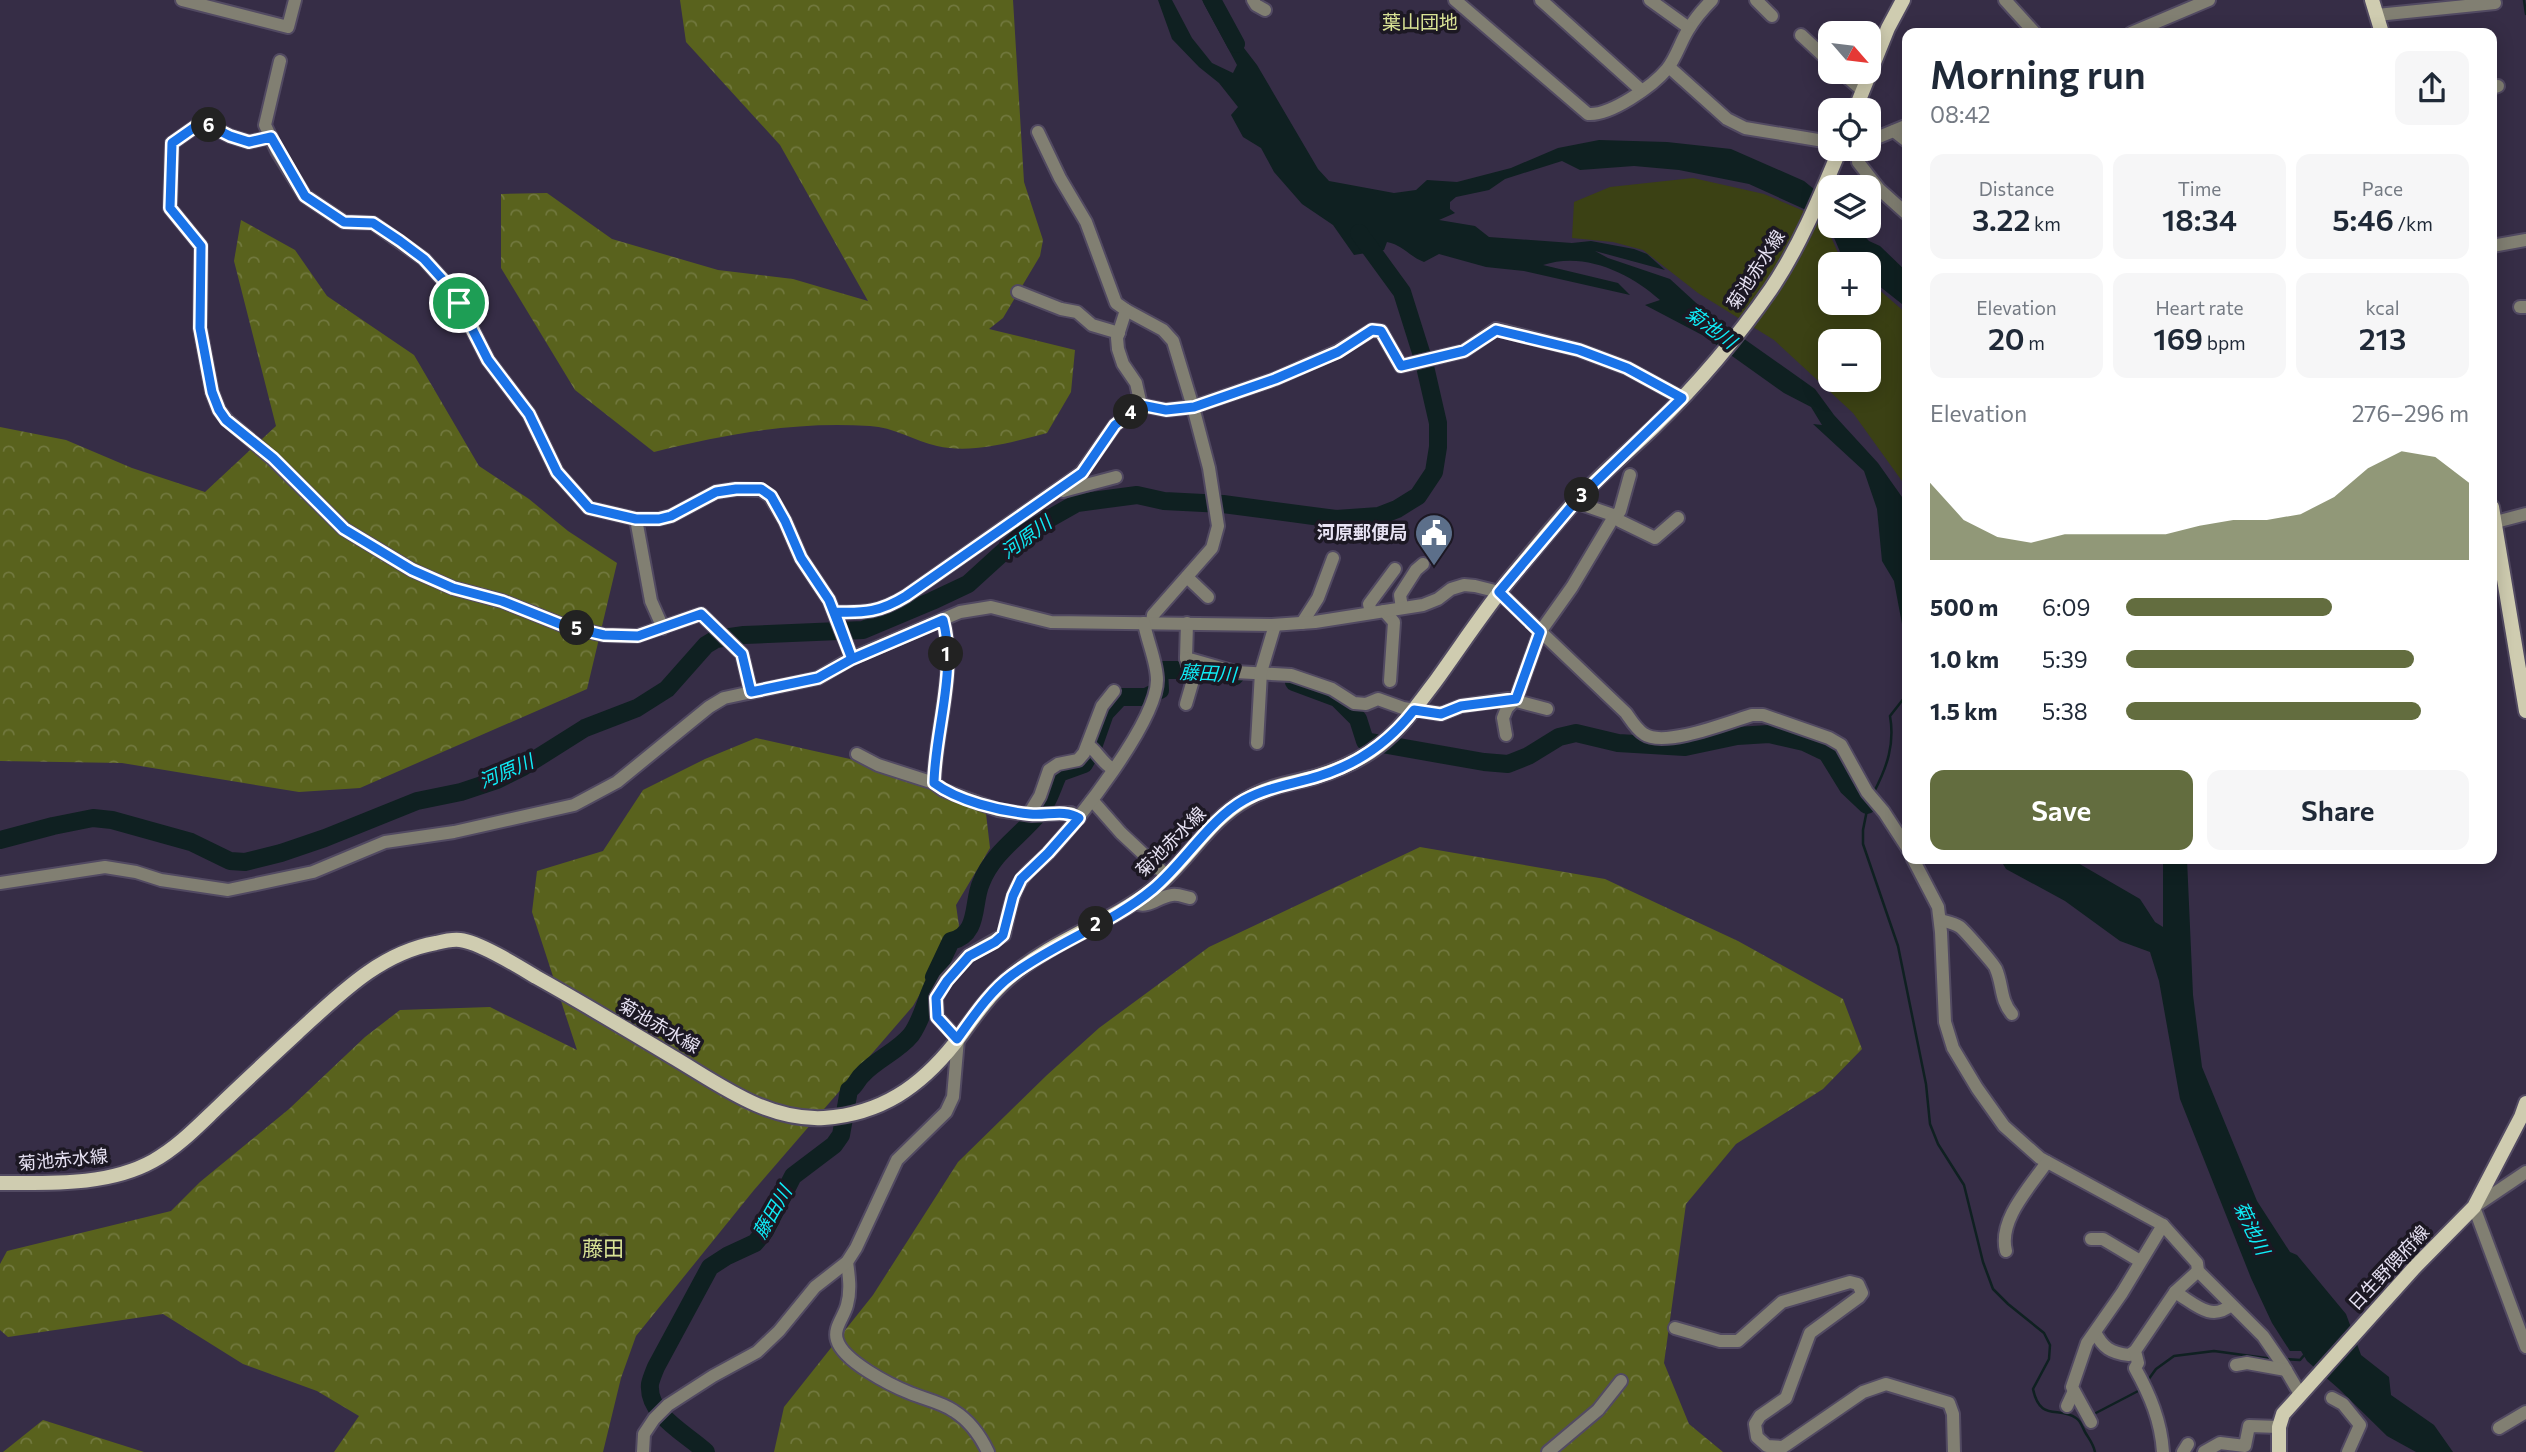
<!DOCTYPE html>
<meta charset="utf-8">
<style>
:root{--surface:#fff;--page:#f6f6f7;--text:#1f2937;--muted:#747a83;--accent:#636d3f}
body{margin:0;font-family:Commissioner,"Noto Sans JP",sans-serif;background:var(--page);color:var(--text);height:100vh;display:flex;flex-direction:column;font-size:26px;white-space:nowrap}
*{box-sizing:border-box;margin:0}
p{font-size:23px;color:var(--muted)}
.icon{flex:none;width:38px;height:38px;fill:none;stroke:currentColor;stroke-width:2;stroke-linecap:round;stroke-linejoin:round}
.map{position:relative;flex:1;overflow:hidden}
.panel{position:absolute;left:1902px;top:28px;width:595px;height:836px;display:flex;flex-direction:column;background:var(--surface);border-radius:14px;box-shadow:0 4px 18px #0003}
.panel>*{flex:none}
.needle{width:46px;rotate:118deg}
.controls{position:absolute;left:1818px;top:21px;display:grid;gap:14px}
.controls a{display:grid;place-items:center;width:63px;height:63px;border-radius:14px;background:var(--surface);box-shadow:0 4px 18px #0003;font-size:35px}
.pin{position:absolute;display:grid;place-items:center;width:60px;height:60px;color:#fff;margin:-30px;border:4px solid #fff;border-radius:50%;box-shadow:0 2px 7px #0007}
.km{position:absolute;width:35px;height:35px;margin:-18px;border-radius:50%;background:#222;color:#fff;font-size:19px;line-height:35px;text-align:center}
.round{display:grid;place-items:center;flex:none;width:74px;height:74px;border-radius:14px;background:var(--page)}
.head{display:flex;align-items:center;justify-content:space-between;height:119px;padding:0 28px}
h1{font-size:38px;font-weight:600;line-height:52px}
.figures{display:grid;grid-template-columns:repeat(3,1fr);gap:10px;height:119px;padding:7px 28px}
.figures div{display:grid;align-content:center;border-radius:14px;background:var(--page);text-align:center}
.figures b{font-size:30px;font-weight:600}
.figures small{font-size:19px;font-weight:400}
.figures p{font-size:19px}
.chart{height:196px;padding:14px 28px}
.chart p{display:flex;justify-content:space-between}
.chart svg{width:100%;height:126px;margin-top:7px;fill:var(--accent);opacity:.7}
.action{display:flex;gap:14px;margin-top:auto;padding:14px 28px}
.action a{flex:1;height:80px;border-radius:14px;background:var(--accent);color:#fff;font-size:28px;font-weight:600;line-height:80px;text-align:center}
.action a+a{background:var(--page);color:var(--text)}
ul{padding:0 28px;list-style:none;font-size:23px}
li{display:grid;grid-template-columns:112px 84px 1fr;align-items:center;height:52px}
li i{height:18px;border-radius:9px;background:var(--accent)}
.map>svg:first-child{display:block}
.green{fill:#3b4114;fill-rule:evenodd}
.forest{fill:url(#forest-crowns)}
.water{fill:#0f2021}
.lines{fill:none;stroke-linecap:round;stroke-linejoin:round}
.stream{stroke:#0f2021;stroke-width:2.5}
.river{stroke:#0f2021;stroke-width:18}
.minor-casing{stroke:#524a62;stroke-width:16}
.major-casing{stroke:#524a62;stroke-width:18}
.minor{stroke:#817f72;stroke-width:12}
.major{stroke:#cfccb0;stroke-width:14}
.route-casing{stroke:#fff;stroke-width:14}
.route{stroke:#1a73e8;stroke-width:9}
.labels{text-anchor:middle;stroke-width:7;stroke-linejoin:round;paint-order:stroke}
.street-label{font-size:18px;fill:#e7e2f3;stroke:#1c1823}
.poi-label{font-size:18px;font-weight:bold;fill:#e7e2f3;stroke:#1c1823;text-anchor:end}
.neighbourhood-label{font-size:19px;fill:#d9e395;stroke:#1c1823}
.water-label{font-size:19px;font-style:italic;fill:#0fecf7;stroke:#1c1823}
.quarter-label{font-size:21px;fill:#d9e395;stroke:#1c1823}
</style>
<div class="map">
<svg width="2526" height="1452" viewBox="0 0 2526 1452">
<defs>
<pattern id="forest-crowns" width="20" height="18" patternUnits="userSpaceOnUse" patternTransform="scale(1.75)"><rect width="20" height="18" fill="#59621d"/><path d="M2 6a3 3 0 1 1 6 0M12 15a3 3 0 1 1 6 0" fill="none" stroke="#71783e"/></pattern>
</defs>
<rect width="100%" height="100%" fill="#362d46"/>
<path class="green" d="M1693 178 1764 194 1823 219 1839 255 1849 264H1830V303H1869V281L1907 314V488L1853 413 1774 340 1698 293 1643 250 1613 242 1572 238 1574 202 1610 187ZM1830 341H1869V380H1830Z"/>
<g class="forest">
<path d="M680 0H1013L1024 182 1043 240 1040 256 1003 318 989 329 1075 350 1071 392 1047 433C1013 442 972 454 937 446 915 441 893 427 870 426 795 421 727 434 654 452L575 390 501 268V194L547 193 612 239 718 270 793 279 868 301 780 145 686 42Z"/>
<polygon points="241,220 295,250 327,296 414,355 479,466 529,499 568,531 617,563 587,689 360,788 299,792 122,763 0,761 0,427 66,440 132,468 205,492 276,426 234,261"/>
<polygon points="756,738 850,759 927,787 985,805 990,848 956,905 959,926 913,1006 754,1190 636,1336 621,1378 603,1452 334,1452 359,1416 317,1391 243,1364 163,1314 8,1337 0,1330 0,1264 7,1251 171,1211 200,1182 289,1109 365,1037 400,1010 490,1007 577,1050 532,912 537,871 603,851 643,790 705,759"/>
<polygon points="1420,847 1605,879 1738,941 1843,999 1862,1049 1823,1089 1736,1144 1686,1204 1664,1363 1689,1424 1723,1452 774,1452 784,1407 873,1295 958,1162 1047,1075 1099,1028 1209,947"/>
<polygon points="43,1420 144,1452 3,1452"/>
</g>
<g class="water">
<path d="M1158 0H1172L1192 38 1212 63 1233 73 1237 65 1202 0H1207L1257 65 1318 169 1329 181 1394 193 1416 190 1427 180 1457 182 1511 168 1558 148 1599 140 1667 142 1731 149 1804 181 1830 202V226H1855L1869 241 1880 246 1907 272V308L1869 278V264H1853L1841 254 1826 219 1749 184 1679 170 1634 166 1580 170 1562 161 1505 179 1489 190 1456 197 1450 202V209L1455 213 1439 220 1475 226 1489 237 1572 243 1591 241 1634 249 1647 254 1665 270 1595 251 1608 258 1670 279 1706 312 1815 389 1834 415 1878 463 1902 497V547L1908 570 1907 651 1894 581 1882 561 1877 509 1864 471 1813 424 1822 425 1811 407 1784 393 1704 336 1645 305 1660 300C1630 273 1584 251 1543 265L1618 283 1630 295 1524 271 1486 267 1439 254 1424 262C1410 257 1403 245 1387 242L1384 250 1354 255 1333 225 1302 204 1274 172 1261 148 1243 137 1231 115 1238 107 1219 83 1199 67 1172 39Z"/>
<polygon points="2000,859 2071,859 2140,899 2155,922 2163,927 2163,859 2187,859 2193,995 2202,1067 2257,1201 2290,1252 2297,1255 2346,1314 2361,1355 2389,1377 2391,1395 2434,1425 2453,1452 2416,1452 2387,1436 2339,1389 2307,1361 2301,1351 2290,1351 2272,1323 2251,1278 2180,1099 2159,981 2150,952 2120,941 2065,901 2006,869"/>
</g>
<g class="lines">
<g class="stream">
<polyline points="2524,0 2526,14"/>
<path d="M1874 792C1887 767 1895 744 1890 716L1908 693"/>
<path d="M1869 800 1863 830V844L1898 946 1926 1084 1930 1124 1938 1144 1964 1185 1983 1262 1993 1289 2008 1304 2044 1333 2050 1345 2049 1359 2033 1389C2040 1422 2058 1406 2076 1418 2081 1421 2082 1427 2085 1432 2089 1439 2093 1443 2095 1452"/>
<polyline points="2284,1359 2300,1360 2306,1353"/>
<polyline points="2148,1380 2156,1369 2174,1356 2214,1351 2273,1359"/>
<polyline points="2092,1415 2142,1389"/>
</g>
<g class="river">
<polyline points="1212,0 1236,44"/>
<polyline points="1294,682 1337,698 1358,719 1365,741 1484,762 1508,764 1528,756 1559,737 1576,733 1618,743 1685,747 1737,736 1769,734 1804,742 1827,753 1848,787 1867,805"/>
<polyline points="0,840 53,826 93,818 112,820 191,842 230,861 245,862 281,853 325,838 417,801 461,792 497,780 523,767 585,728 637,708 667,689 706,645 716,639 744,635 863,630 932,601 968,584 1024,533 1077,503 1137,495 1164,501 1223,504 1336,519 1379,516 1397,509 1418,496 1434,472 1438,447 1438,423 1424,362 1402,292 1359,233"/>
<path d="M706 1452C687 1434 647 1415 650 1384 651 1379 654 1372 656 1367L710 1267 727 1256 755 1243 765 1231 793 1176 834 1145 841 1135 849 1090C856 1086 857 1079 863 1074 877 1059 898 1051 911 1035 923 1019 926 997 936 979L934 977 951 941C980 934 972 903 981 883 993 852 1020 837 1040 812 1049 802 1053 785 1059 773L1084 764 1092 750 1105 713 1120 697H1146L1160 690 1159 670H1203L1235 676"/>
</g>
<defs>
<g id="minor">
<polyline points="182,0 288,27 295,0"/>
<polyline points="1253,0 1256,5 1265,10"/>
<path d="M1455 0 1588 114C1610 116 1653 86 1667 69 1676 58 1680 43 1688 30 1694 20 1703 9 1712 0"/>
<polyline points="1541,0 1641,90"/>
<polyline points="1650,0 1689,28"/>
<polyline points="1756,0 1772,16"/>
<polyline points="2005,0 2035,33"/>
<polyline points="2377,15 2495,3"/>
<polyline points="2131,33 2209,0"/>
<polyline points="1801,35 1830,62"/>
<polyline points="280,61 265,125 277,151 305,196 344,222 373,223 424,259 444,281 459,303 488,360 529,414 557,472 589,508 636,519 658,519 671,516 716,492 736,489 761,490 770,496 785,521 801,558 829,600 852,658"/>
<polyline points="1669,67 1727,119 1745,128 1830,142"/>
<polyline points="1841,72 1863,91"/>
<polyline points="2492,88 2498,86"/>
<polyline points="1894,131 1908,142"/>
<polyline points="1038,132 1060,178 1086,222 1116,303 1126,310 1163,330 1173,341 1193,407 1209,468 1218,526 1212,548 1153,615 1152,623"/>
<polyline points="271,137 249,142 230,136 202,122 172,143 170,208 201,246 200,328 212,392 219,410 227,420 273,459 344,529 412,570 453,588 502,601 565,626 604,635 637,636 701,614 742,654 751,692"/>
<polyline points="1869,141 1908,125"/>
<polyline points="1859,149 1858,162 1879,189 1908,215"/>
<polyline points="2492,246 2526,240"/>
<polyline points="1018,292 1061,309 1077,312 1092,325 1119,333"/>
<polyline points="2520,307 2526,307"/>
<polyline points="1126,310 1117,338 1118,349 1123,364 1136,383 1141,405"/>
<polyline points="1063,491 1116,477"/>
<polyline points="1575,502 1616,516 1620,521 1655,538 1678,518"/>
<polyline points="636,519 651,601 663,628"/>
<polyline points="2492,523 2526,514"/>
<polyline points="1187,577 1208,597"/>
<polyline points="1402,608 1400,595 1416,570 1423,564"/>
<polyline points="1384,611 1394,622 1390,681"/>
<path d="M835 612C865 613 880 612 906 596L1081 473 1115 425 1141 405 1166 410 1193 407 1275 379 1338 351 1372 330 1381 331 1401 366 1464 351 1496 329 1579 350 1627 368 1682 398"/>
<polyline points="1371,613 1369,604 1395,569"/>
<polyline points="1187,623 1186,658 1235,672 1291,675 1332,689 1354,703 1366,704 1378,699 1403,708 1441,714 1461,706 1509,699 1547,709"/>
<polyline points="1302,623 1318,598 1333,558"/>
<polyline points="1186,704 1193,680 1186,658"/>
<polyline points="1506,735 1503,718 1507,708 1516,699 1540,632 1572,587 1612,520 1620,511 1630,475"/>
<polyline points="1257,743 1261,672 1275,625"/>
<path d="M1088 745C1098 752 1102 763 1113 769"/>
<polyline points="857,754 878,765 934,783 943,790 998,810 1032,815 1071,813 1079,818"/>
<path d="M934 783C935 730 957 673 943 620"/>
<polyline points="1092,800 1121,833 1168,877"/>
<polyline points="1029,814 1040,796 1049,770 1058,764 1078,760 1084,753 1102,706 1114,691"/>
<polyline points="1913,859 1938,907 1941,932 1945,1022 1953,1048 1977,1088 2004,1126 2040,1158 2163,1225 2197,1263 2198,1271 2263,1336 2283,1365 2300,1394"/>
<path d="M0 883 105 867 136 872 161 880 228 890 313 872 385 842 454 832 574 805 617 782 709 707 724 698 818 678 852 658 960 612 991 607 1051 622 1272 625 1315 622 1423 605 1438 599 1451 589 1464 585 1475 586 1499 592 1626 713C1631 720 1636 729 1644 734 1664 748 1729 722 1752 715H1763L1829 738 1841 745 1867 792 1884 812 1908 849"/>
<path d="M1134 903C1150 909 1157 897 1172 895 1179 894 1184 897 1190 898"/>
<path d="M1940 920C1947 922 1954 923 1960 927 1964 930 1995 965 1996 969 2003 985 2000 1000 2012 1014"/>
<polyline points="2526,1172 2474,1207 2526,1347"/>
<polyline points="2091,1239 2103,1239 2140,1261"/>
<path d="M2006 1251C1998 1220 2030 1187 2047 1162"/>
<path d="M847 1262C849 1276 851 1291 847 1305 844 1317 833 1328 837 1340 843 1361 890 1385 910 1393 924 1399 941 1402 954 1411 970 1421 980 1435 988 1452"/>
<path d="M2175 1292C2195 1304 2211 1322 2231 1305"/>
<polyline points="1675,1328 1720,1341 1738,1341 1782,1302 1850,1282 1858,1284 1862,1293 1859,1297 1810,1333 1786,1398 1760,1416 1755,1424 1757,1437 1767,1446 1783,1447 1863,1392 1886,1384 1949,1403 1953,1414 1954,1452"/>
<path d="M2095 1332C2103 1348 2111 1353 2129 1355L2135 1351"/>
<polyline points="2236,1365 2247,1363 2286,1370"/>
<polyline points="2332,1398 2343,1404 2360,1425 2348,1452"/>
<polyline points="2067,1406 2073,1393"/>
<polyline points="2091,1422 2072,1387 2087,1343 2122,1293 2163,1225"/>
<polyline points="2499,1428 2526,1412"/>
<path d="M643 1452 644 1434 654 1419 668 1405 713 1376 757 1352 779 1331 815 1287 847 1262 856 1248 897 1160 946 1112 953 1097 958 1039 937 1017 936 998 946 980 969 955 1004 935C1008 917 1011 894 1022 879 1029 869 1041 861 1049 852 1078 821 1157 721 1157 680 1157 662 1147 641 1144 623"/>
<polyline points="1548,1452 1598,1410 1621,1381"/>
<path d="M2163 1452C2161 1421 2150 1395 2135 1368L2138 1363 2135 1351 2175 1292 2198 1271"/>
<polyline points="2183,1452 2188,1444"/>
<polyline points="2204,1452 2220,1443 2245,1446 2249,1426 2279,1427"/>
</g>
<g id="major">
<polyline points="2372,0 2382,33"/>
<polyline points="1855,110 1888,28 1903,0"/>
<polyline points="2492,507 2526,711"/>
<path d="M0 1183C50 1183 108 1186 153 1161 178 1147 198 1126 218 1107 244 1082 271 1057 297 1033 339 995 379 953 436 943 444 941 452 939 460 940 479 942 518 966 536 977 581 1002 626 1029 671 1056 719 1084 766 1121 824 1118 881 1114 920 1087 955 1043 972 1020 987 997 1009 978 1051 941 1108 924 1152 890 1187 863 1208 820 1247 799 1269 786 1292 783 1315 777 1338 770 1361 760 1380 745 1402 728 1418 704 1435 682 1461 646 1485 609 1513 575 1534 550 1554 525 1576 501 1600 475 1628 452 1654 427 1697 385 1737 338 1771 289 1800 246 1820 197 1840 149"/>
<polyline points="2279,1452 2279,1427 2283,1414 2414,1268 2474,1207 2521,1117 2526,1103"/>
</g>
</defs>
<use href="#minor" class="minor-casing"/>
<use href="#major" class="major-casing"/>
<use href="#minor" class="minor"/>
<use href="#major" class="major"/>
</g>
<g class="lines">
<defs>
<path id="route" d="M459 303 488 360 529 414 557 472 589 508 636 519H659L671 516 716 492 736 489H761L771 496 785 521 801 558 829 600 852 659 943 620C957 673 935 730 934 783 958 801 1000 811 1030 814 1046 816 1064 809 1079 818L1048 853 1021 879 1013 896 1003 935 995 942 969 956 947 981 936 998 937 1017 957 1039C973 1017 990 991 1012 975 1056 942 1111 924 1153 889 1184 863 1210 819 1244 800 1268 787 1293 784 1319 776 1358 764 1389 742 1414 710L1441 714 1461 706 1516 699 1540 632 1499 592 1575 502 1682 398 1627 368 1579 350 1496 330 1464 351 1401 366 1381 331 1372 330 1338 352 1275 379 1194 407 1166 410 1141 405 1115 425 1082 473 906 596C880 612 865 613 835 612L852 659 818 678 751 692 742 654 701 614 638 636 604 635 565 626 502 601 453 588 412 570 344 529 273 458 226 420 219 410 212 392 200 328 201 246 170 208 172 143 202 122 230 136 249 142 271 137 305 196 344 222 373 223 400 241 424 259 444 281 459 303"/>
</defs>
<use href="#route" class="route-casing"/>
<use href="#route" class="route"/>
</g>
<defs>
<symbol id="civic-pin" viewBox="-11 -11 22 30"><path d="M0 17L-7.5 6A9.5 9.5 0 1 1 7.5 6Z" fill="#5c6f8a" stroke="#1c1823"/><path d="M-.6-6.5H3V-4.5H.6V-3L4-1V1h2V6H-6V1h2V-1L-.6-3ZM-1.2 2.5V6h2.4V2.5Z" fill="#fff"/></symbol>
</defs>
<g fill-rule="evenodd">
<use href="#civic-pin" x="1412" y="511" width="44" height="60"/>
</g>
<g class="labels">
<g class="street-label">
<text transform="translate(1756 270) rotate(-57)" y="6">菊池赤水線</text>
<text transform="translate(1171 842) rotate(-45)" y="6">菊池赤水線</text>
<text transform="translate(659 1026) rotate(30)" y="6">菊池赤水線</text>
<text transform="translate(63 1160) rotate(-5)" y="6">菊池赤水線</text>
<text transform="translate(2389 1268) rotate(-47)" y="6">日生野隈府線</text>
</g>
<g class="poi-label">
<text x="1407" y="539">河原郵便局</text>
</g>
<g class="neighbourhood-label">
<text x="1420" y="29">葉山団地</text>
</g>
<g class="water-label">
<text transform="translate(1711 327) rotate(36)" y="7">菊池川</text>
<text transform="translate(1026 537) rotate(-36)" y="7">河原川</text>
<text transform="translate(1208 673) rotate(3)" y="7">藤田川</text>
<text transform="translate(506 771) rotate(-23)" y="7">河原川</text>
<text transform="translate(772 1212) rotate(-60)" y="7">藤田川</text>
<text transform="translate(2252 1228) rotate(64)" y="7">菊池川</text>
</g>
<g class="quarter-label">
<text x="603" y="1256">藤田</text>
</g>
</g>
</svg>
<div class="controls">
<a><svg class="needle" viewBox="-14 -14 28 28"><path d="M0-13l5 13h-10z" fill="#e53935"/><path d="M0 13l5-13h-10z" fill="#747a83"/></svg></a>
<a><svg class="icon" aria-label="locate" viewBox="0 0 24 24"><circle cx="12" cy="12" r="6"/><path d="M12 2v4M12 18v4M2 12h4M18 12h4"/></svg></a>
<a><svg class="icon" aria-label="layers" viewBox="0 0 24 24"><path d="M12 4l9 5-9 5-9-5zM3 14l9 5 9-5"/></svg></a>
<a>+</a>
<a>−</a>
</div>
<div class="pin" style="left:459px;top:303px;background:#1e9e55"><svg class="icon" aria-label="arrive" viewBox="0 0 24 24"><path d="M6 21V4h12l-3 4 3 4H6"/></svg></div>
<b class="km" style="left:946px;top:654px">1</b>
<b class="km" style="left:1096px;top:924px">2</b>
<b class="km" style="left:1582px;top:495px">3</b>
<b class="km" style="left:1131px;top:412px">4</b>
<b class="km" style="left:577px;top:628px">5</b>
<b class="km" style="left:209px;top:125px">6</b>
<section class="panel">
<div class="head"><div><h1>Morning run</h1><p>08:42</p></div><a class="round"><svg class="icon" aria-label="share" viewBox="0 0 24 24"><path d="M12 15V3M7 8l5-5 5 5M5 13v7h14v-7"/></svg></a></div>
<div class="figures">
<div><p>Distance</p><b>3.22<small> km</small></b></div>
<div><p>Time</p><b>18:34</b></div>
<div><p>Pace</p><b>5:46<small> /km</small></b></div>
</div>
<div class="figures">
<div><p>Elevation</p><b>20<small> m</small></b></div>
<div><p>Heart rate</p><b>169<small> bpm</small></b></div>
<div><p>kcal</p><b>213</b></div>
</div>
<div class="chart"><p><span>Elevation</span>276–296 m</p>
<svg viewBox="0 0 160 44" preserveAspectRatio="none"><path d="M0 44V17L10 30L20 36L30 38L40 35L50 35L60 35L70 35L80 32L90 30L100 30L110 28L120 22L130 12L140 6L150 8L160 17V44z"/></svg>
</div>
<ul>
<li><b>500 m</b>6:09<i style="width:60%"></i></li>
<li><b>1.0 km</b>5:39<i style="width:84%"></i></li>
<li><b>1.5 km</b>5:38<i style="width:86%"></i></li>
</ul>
<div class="action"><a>Save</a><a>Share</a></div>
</section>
</div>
